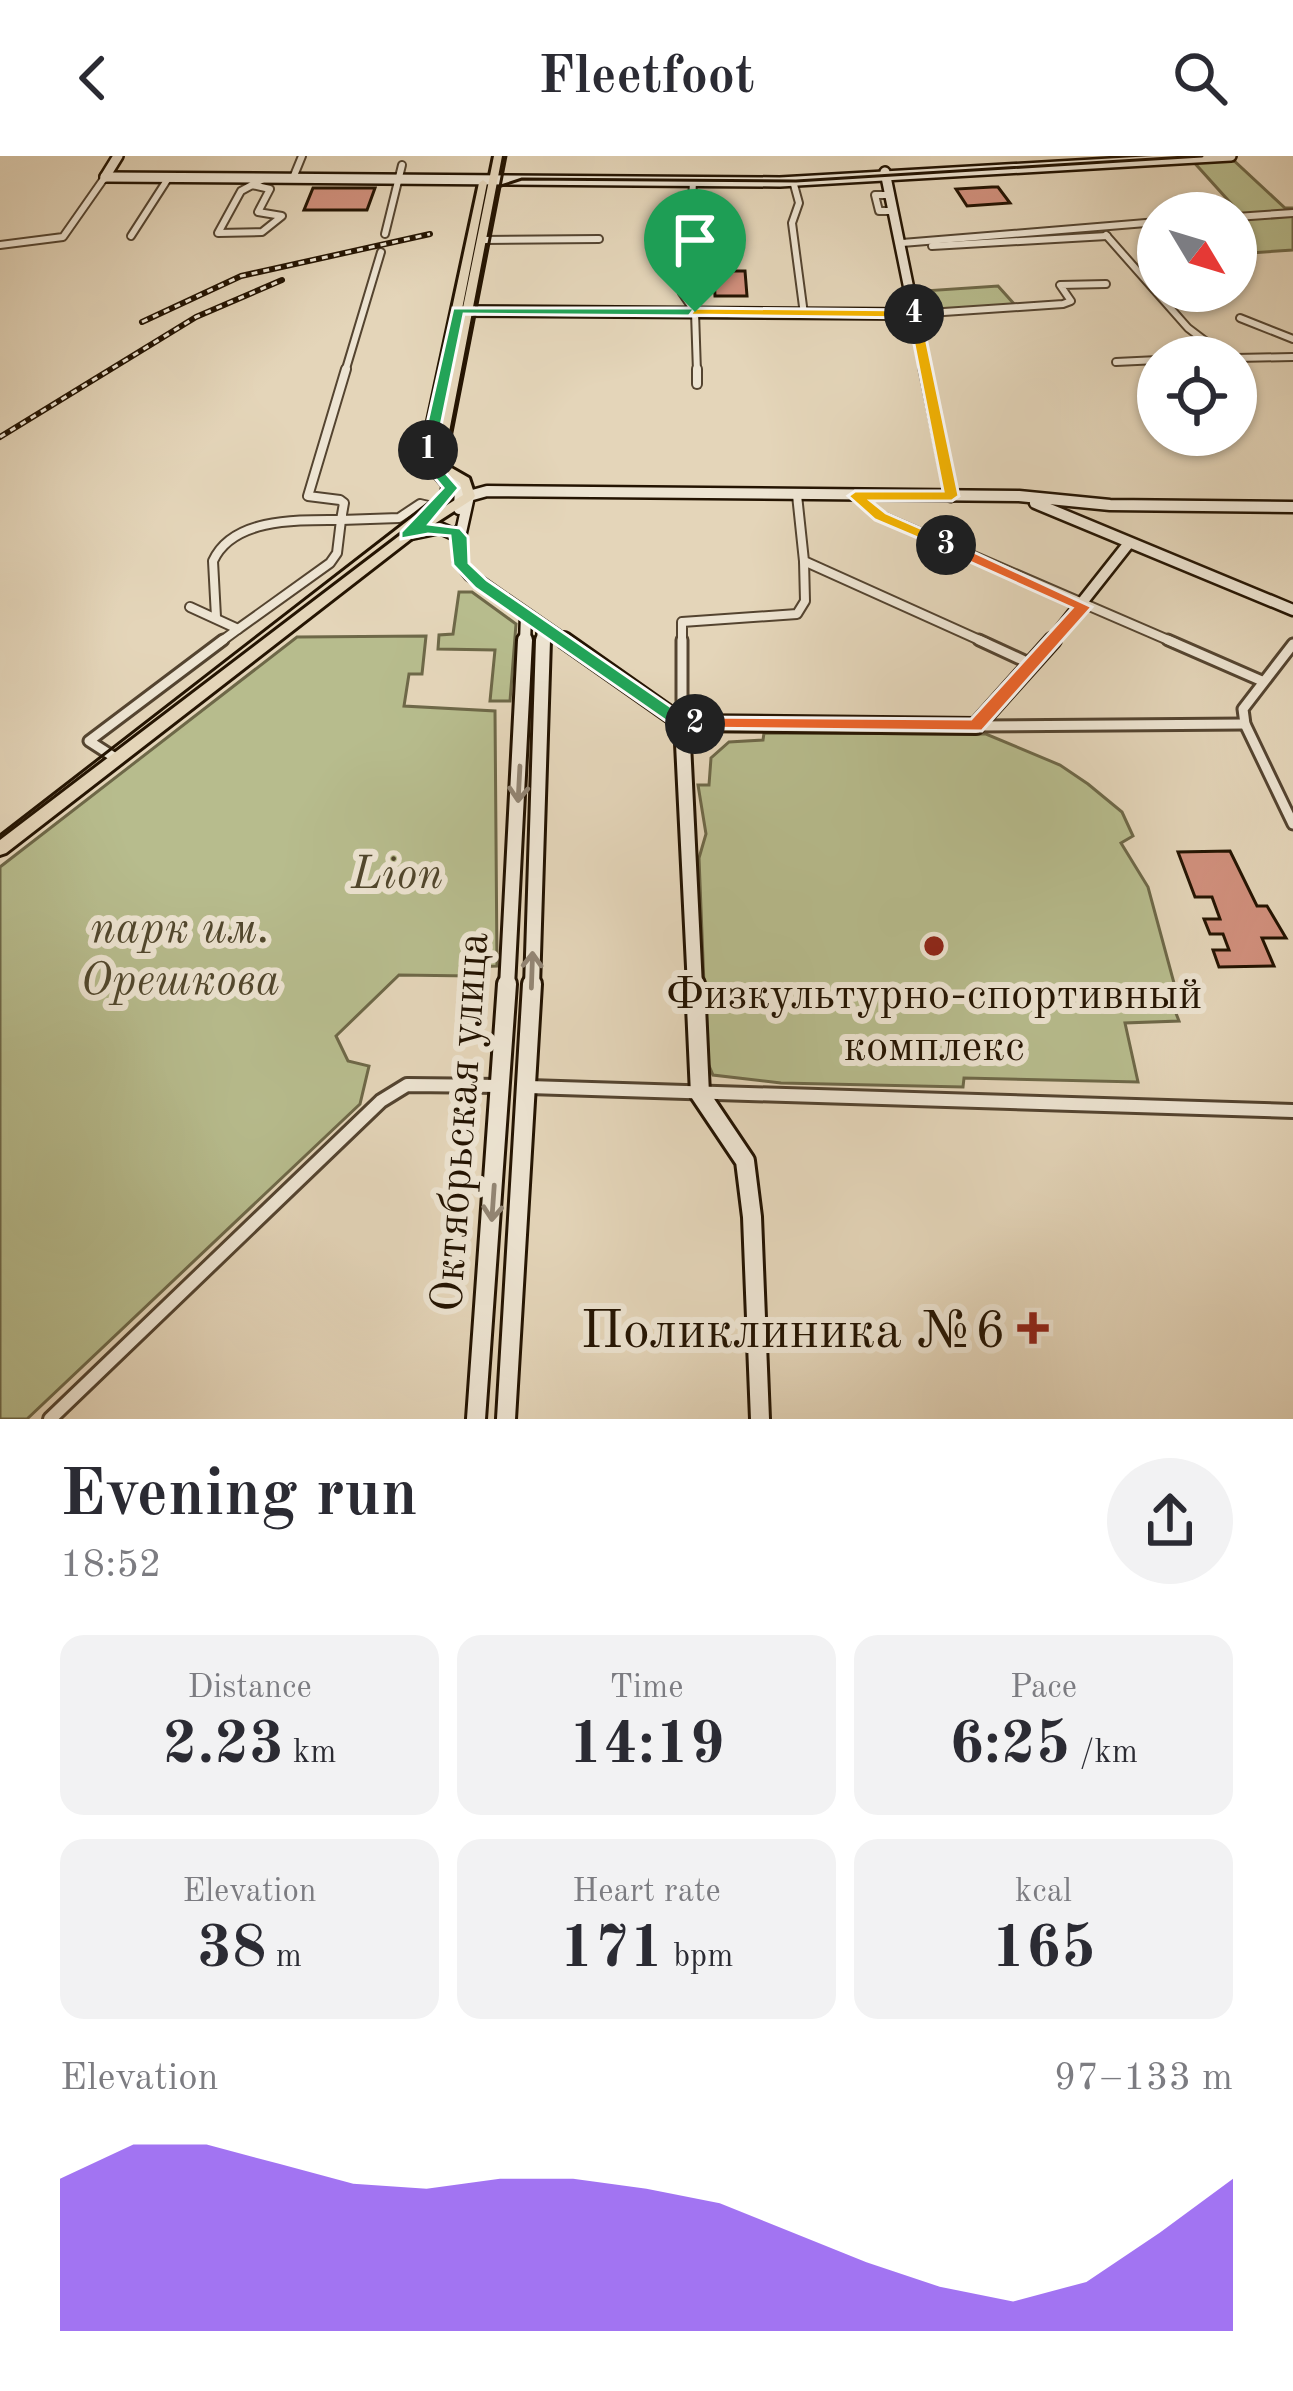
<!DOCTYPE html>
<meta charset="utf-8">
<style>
:root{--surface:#fff;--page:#f2f2f3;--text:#2b2b33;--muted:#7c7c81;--accent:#7c3aed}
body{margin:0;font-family:"Old Standard TT",serif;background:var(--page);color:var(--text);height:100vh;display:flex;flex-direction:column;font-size:45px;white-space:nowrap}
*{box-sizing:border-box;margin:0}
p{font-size:39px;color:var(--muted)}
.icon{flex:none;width:66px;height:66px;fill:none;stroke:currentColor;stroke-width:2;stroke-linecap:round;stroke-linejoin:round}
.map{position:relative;height:1263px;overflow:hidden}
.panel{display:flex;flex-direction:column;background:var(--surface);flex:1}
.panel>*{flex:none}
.needle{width:78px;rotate:128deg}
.controls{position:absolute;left:1137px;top:36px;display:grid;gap:24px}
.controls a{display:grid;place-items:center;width:120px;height:120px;border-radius:50%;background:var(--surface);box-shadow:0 3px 9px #0004;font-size:60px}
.pin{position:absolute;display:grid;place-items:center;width:102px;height:102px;color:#fff;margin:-123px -51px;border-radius:50% 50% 50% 0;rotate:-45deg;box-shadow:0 0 12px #0007}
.pin .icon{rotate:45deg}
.km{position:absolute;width:60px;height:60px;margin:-30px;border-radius:50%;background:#222;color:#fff;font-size:33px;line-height:60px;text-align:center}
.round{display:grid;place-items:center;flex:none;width:126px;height:126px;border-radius:63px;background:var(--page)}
.headline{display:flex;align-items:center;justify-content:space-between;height:204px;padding:0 60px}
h1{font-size:66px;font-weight:700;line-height:90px}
.stats{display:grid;grid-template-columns:repeat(3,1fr);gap:18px;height:204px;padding:12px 60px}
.stats div{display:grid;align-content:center;border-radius:24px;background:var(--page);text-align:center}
.stats b{font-size:60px;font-weight:700}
.stats small{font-size:33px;font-weight:400}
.stats p{font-size:33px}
.chart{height:336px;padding:24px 60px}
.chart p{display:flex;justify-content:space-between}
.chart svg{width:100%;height:216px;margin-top:12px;fill:var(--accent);opacity:.7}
header{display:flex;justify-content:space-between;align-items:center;height:156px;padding:0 60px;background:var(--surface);font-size:54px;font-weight:700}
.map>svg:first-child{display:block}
.green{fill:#b7bc8d;stroke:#6e6848;stroke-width:3}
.building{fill:#d1907d;stroke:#241402;stroke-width:3}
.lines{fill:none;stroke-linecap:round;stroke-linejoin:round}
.street-far3-casing{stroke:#544430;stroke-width:10}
.street-far2-casing{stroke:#544430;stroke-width:12}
.street-far1-casing{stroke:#544430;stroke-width:15}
.street-casing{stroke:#544430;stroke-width:18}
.secondary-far3-casing{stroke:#241402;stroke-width:14}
.secondary-far2-casing{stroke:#241402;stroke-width:15}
.secondary-far1-casing{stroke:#241402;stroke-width:20}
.secondary-casing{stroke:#241402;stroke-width:24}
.primary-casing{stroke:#241402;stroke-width:6}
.street-far3{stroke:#ede4d2;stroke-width:6}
.street-far2{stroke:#ede4d2;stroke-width:8}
.street-far1{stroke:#ede4d2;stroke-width:9}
.street{stroke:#ede4d2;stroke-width:12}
.secondary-far3{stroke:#ede4d2;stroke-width:9}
.secondary-far2{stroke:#ede4d2;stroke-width:10}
.secondary-far1{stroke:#ede4d2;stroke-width:14}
.secondary{stroke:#ede4d2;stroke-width:18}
.primary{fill:#e4d5b9;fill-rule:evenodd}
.tram{stroke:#241402;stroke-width:3}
.rail-casing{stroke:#241402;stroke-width:6}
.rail{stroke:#ede4d2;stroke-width:3;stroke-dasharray:6;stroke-linecap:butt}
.oneway{stroke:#938674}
.split-1{fill:#22a559;stroke:#fff;stroke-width:3}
.split-2{fill:#22a559;stroke:#fff;stroke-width:3}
.split-3{fill:#f0652b;stroke:#fff;stroke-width:3}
.split-4{fill:#f5b400;stroke:#fff;stroke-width:3}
.split-5{fill:#f5b400;stroke:#fff;stroke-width:3}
.poi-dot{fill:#8f2418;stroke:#ede4d2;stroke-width:4.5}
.labels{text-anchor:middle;stroke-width:12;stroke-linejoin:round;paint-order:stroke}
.park-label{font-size:45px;font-style:italic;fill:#50462c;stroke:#ede4d2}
.poi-label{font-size:45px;fill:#241402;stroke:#ede4d2}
.street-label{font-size:45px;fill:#241402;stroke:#ede4d2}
.near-poi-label{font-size:54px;fill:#241402;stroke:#ede4d2;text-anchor:end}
</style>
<header><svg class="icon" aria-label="back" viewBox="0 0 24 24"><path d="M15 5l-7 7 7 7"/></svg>Fleetfoot<svg class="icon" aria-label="search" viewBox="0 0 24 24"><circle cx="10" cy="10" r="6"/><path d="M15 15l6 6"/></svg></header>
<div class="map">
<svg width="1293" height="1263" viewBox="0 0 1293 1263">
<rect width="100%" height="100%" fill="#e4d5b9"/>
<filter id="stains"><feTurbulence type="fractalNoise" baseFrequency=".00167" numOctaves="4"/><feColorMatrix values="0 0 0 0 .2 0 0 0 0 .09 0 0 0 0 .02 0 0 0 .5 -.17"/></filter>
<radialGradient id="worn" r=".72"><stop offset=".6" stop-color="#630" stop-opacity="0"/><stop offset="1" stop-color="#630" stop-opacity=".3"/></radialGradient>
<g class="green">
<polygon points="1230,1 1285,52 1293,52 1293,94 1236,98 1236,57 1170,57 1236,53 1191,3"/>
<polygon points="998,130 1015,149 931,156 923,135"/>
<polygon points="459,436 472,436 516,468 510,545 490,545 495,494 438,493 439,479 453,478"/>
<polygon points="426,480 422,518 409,518 404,550 495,555 497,810 472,811 471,820 399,819 336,880 348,905 369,910 360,948 27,1263 0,1263 0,711 297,481"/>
<polygon points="764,577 986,578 1060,609 1088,628 1122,656 1133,680 1121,687 1148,731 1174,827 1170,842 1179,865 1125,867 1138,926 964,922 963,931 781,927 713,919 707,905 699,702 706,678 698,629 709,629 711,602 729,586 763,584"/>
</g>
<g class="building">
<polygon points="992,31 998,31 1010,47 967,50 956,33"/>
<polygon points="313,32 375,32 367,54 304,54"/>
<polygon points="713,100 725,100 726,115 745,115 747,140 715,140"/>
<polygon points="1230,695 1257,750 1267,750 1286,782 1262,782 1274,810 1219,811 1213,794 1229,794 1223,778 1210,778 1204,763 1220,763 1212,741 1195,741 1178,696"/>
</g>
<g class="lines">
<defs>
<g id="street-far3">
<polyline points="293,22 302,0"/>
<polyline points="693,25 688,129 682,137 695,156 697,216"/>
<polyline points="793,25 799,47 792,67 804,158"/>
<polygon points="252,29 270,33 258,56 282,60 262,76 218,77 241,35"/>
<polyline points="252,29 265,22"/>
<polyline points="891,39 875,39 879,55 894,55"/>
<polyline points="1236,61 1293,57"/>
<polyline points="385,78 402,9"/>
<polyline points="1106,79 1188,172 1217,194 1204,201"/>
<polyline points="131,80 169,21"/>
<polyline points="483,84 599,83"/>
<polyline points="902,87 1158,66"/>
<polyline points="0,89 63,81 105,21"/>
<polyline points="932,90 1107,80"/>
<polyline points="914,158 1063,148 1071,145 1060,129 1106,128"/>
<polyline points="1240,162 1293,183"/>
<polyline points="1236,202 1293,201"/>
<polyline points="1116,206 1158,204"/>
<polyline points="345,216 381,96"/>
</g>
<g id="street-far2">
<polyline points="346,213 308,340 340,344 344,347 341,364 399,362 420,348 437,352"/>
<polyline points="697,213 697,228"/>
<polyline points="797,339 804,405 986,487"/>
<polyline points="855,340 881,360 1175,487"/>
<polyline points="190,451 238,473 219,487"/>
<path d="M216 461 213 405C233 361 300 364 341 364L337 397 330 407 238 473"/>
<polyline points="682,487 682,466 797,458 805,445 804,405"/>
</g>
<g id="street-far1">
<polyline points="682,484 682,567"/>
<polyline points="979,484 1031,508"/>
<polyline points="1168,484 1262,525"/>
<polyline points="1293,488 1243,553 1245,568 1293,668"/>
<polyline points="976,570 1245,568"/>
<polyline points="117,603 89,585 223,484"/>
</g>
<g id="street">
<polyline points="529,931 1293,955"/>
<polyline points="50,1263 381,945 407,929 502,930"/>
</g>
<g id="secondary-far3">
<polyline points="885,16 926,216"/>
<polyline points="105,21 780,26 1231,0"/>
<polyline points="105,21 118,0"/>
<polyline points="458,155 914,158"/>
</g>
<g id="secondary-far2">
<polyline points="925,213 951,340"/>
<polyline points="446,321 460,331 459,353"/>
<polyline points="1035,347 1293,454"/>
<polyline points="459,375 459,405 470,419 568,487"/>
<polyline points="411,378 440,372 460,381"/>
<polyline points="460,381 469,340 487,335 1019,340 1110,349 1293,351"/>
<polyline points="525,487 526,459"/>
<polyline points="542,487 543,470"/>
<polyline points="1050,487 1129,387"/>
</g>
<g id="secondary-far1">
<polyline points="564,484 682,567"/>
<polyline points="682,567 695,831"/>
<polyline points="682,567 976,570 1053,484"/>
<polyline points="507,831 525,484"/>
<polyline points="532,831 543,484"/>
</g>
<g id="secondary">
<polyline points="695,828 700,938 745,1005 752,1061 760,1263"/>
<polyline points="476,1263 507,828"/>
<polyline points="506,1263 532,828"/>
</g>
<path id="primary" d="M494 0H502L444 302 448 310 469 322 475 340 473 343 411 383 6 697 0 699V684L403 377 429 360 424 357 445 332 425 309 423 288 479 27 483 24 487 27 435 289ZM445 317 460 327 463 339 439 354 457 332Z"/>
</defs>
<use href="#street-far3" class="street-far3-casing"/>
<use href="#street-far2" class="street-far2-casing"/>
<use href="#street-far1" class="street-far1-casing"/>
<use href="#street" class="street-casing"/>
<use href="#secondary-far3" class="secondary-far3-casing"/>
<use href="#secondary-far2" class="secondary-far2-casing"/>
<use href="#secondary-far1" class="secondary-far1-casing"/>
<use href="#secondary" class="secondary-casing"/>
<use href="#primary" class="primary-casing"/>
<use href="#street-far3" class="street-far3"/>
<use href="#street-far2" class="street-far2"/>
<use href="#street-far1" class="street-far1"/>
<use href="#street" class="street"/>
<use href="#secondary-far3" class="secondary-far3"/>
<use href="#secondary-far2" class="secondary-far2"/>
<use href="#secondary-far1" class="secondary-far1"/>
<use href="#secondary" class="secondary"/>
<use href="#primary" class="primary"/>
<g class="tram">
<polyline points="501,30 522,23 796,25 1202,0"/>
<polyline points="0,679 440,338 506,0"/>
</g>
<defs>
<g id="rail">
<polyline points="142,166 241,120 430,78"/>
<polyline points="0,281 196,161 282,124"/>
</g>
</defs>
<use href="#rail" class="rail-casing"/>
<use href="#rail" class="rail"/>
</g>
<defs><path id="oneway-shaft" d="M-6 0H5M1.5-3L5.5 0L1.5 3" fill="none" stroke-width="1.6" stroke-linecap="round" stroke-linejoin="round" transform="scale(3)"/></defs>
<g class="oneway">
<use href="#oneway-shaft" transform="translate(519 628) rotate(93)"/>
<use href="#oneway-shaft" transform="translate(532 814) rotate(-88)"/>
<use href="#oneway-shaft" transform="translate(493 1047) rotate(94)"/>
</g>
<polygon class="split-1" points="453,152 695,152 701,156 695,160 464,158 436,294 428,298 421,294"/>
<polygon class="split-2" points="423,291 434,291 438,308 459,332 429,368 460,372 468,381 469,407 487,424 686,561 702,563 702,572 676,572 475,432 453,409 450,380 428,378 401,383 401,376 443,332 424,309"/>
<polygon class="split-3" points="941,386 952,386 1092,451 982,575 689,572 686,568 695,561 971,563 1072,452 941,393"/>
<polygon class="split-4" points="914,154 921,158 959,340 952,345 871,345 886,357 952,386 955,389 946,394 875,364 848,340 855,335 943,335 908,158"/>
<polygon class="split-5" points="695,152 914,154 921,158 914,162 690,159"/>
<g class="poi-dot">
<circle cx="934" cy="790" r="12"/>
<path d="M1027 1154h12v12h12v12h-12v12h-12v-12h-12v-12h12z"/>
</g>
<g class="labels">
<g class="park-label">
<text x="397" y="732">Lion</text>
<text x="180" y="786">парк им.<tspan x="180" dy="52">Орешкова</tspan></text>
</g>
<g class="poi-label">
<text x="934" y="852">Физкультурно-спортивный<tspan x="934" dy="52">комплекс</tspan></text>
</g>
<g class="street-label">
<text transform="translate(458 966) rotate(-86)" y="16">Октябрьская улица</text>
</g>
<g class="near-poi-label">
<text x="1006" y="1191">Поликлиника №6</text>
</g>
</g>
<rect width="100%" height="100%" filter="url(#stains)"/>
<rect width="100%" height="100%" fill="url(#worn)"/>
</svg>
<div class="controls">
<a><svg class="needle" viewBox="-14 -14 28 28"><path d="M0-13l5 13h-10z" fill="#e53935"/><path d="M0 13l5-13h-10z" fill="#7c7c81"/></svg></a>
<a><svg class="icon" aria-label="locate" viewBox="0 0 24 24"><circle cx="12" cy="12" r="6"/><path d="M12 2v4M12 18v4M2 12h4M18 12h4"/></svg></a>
</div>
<div class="pin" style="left:695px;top:156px;background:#1e9e55"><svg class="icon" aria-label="arrive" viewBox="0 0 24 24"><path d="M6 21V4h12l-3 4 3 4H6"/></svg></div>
<b class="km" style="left:428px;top:294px">1</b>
<b class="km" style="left:695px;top:568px">2</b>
<b class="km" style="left:946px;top:389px">3</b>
<b class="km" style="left:914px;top:158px">4</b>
</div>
<section class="panel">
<div class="headline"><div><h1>Evening run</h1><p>18:52</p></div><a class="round"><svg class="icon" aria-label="share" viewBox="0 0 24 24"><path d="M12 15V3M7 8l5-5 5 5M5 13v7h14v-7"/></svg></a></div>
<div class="stats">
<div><p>Distance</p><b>2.23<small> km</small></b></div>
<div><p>Time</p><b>14:19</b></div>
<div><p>Pace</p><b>6:25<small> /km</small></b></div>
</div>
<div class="stats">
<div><p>Elevation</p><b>38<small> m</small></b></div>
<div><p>Heart rate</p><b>171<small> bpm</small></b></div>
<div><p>kcal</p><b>165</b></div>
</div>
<div class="chart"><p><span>Elevation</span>97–133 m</p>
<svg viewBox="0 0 160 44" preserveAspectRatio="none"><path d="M0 44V13L10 6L20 6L30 10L40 14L50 15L60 13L70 13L80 15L90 18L100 24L110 30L120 35L130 38L140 34L150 24L160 13V44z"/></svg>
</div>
</section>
